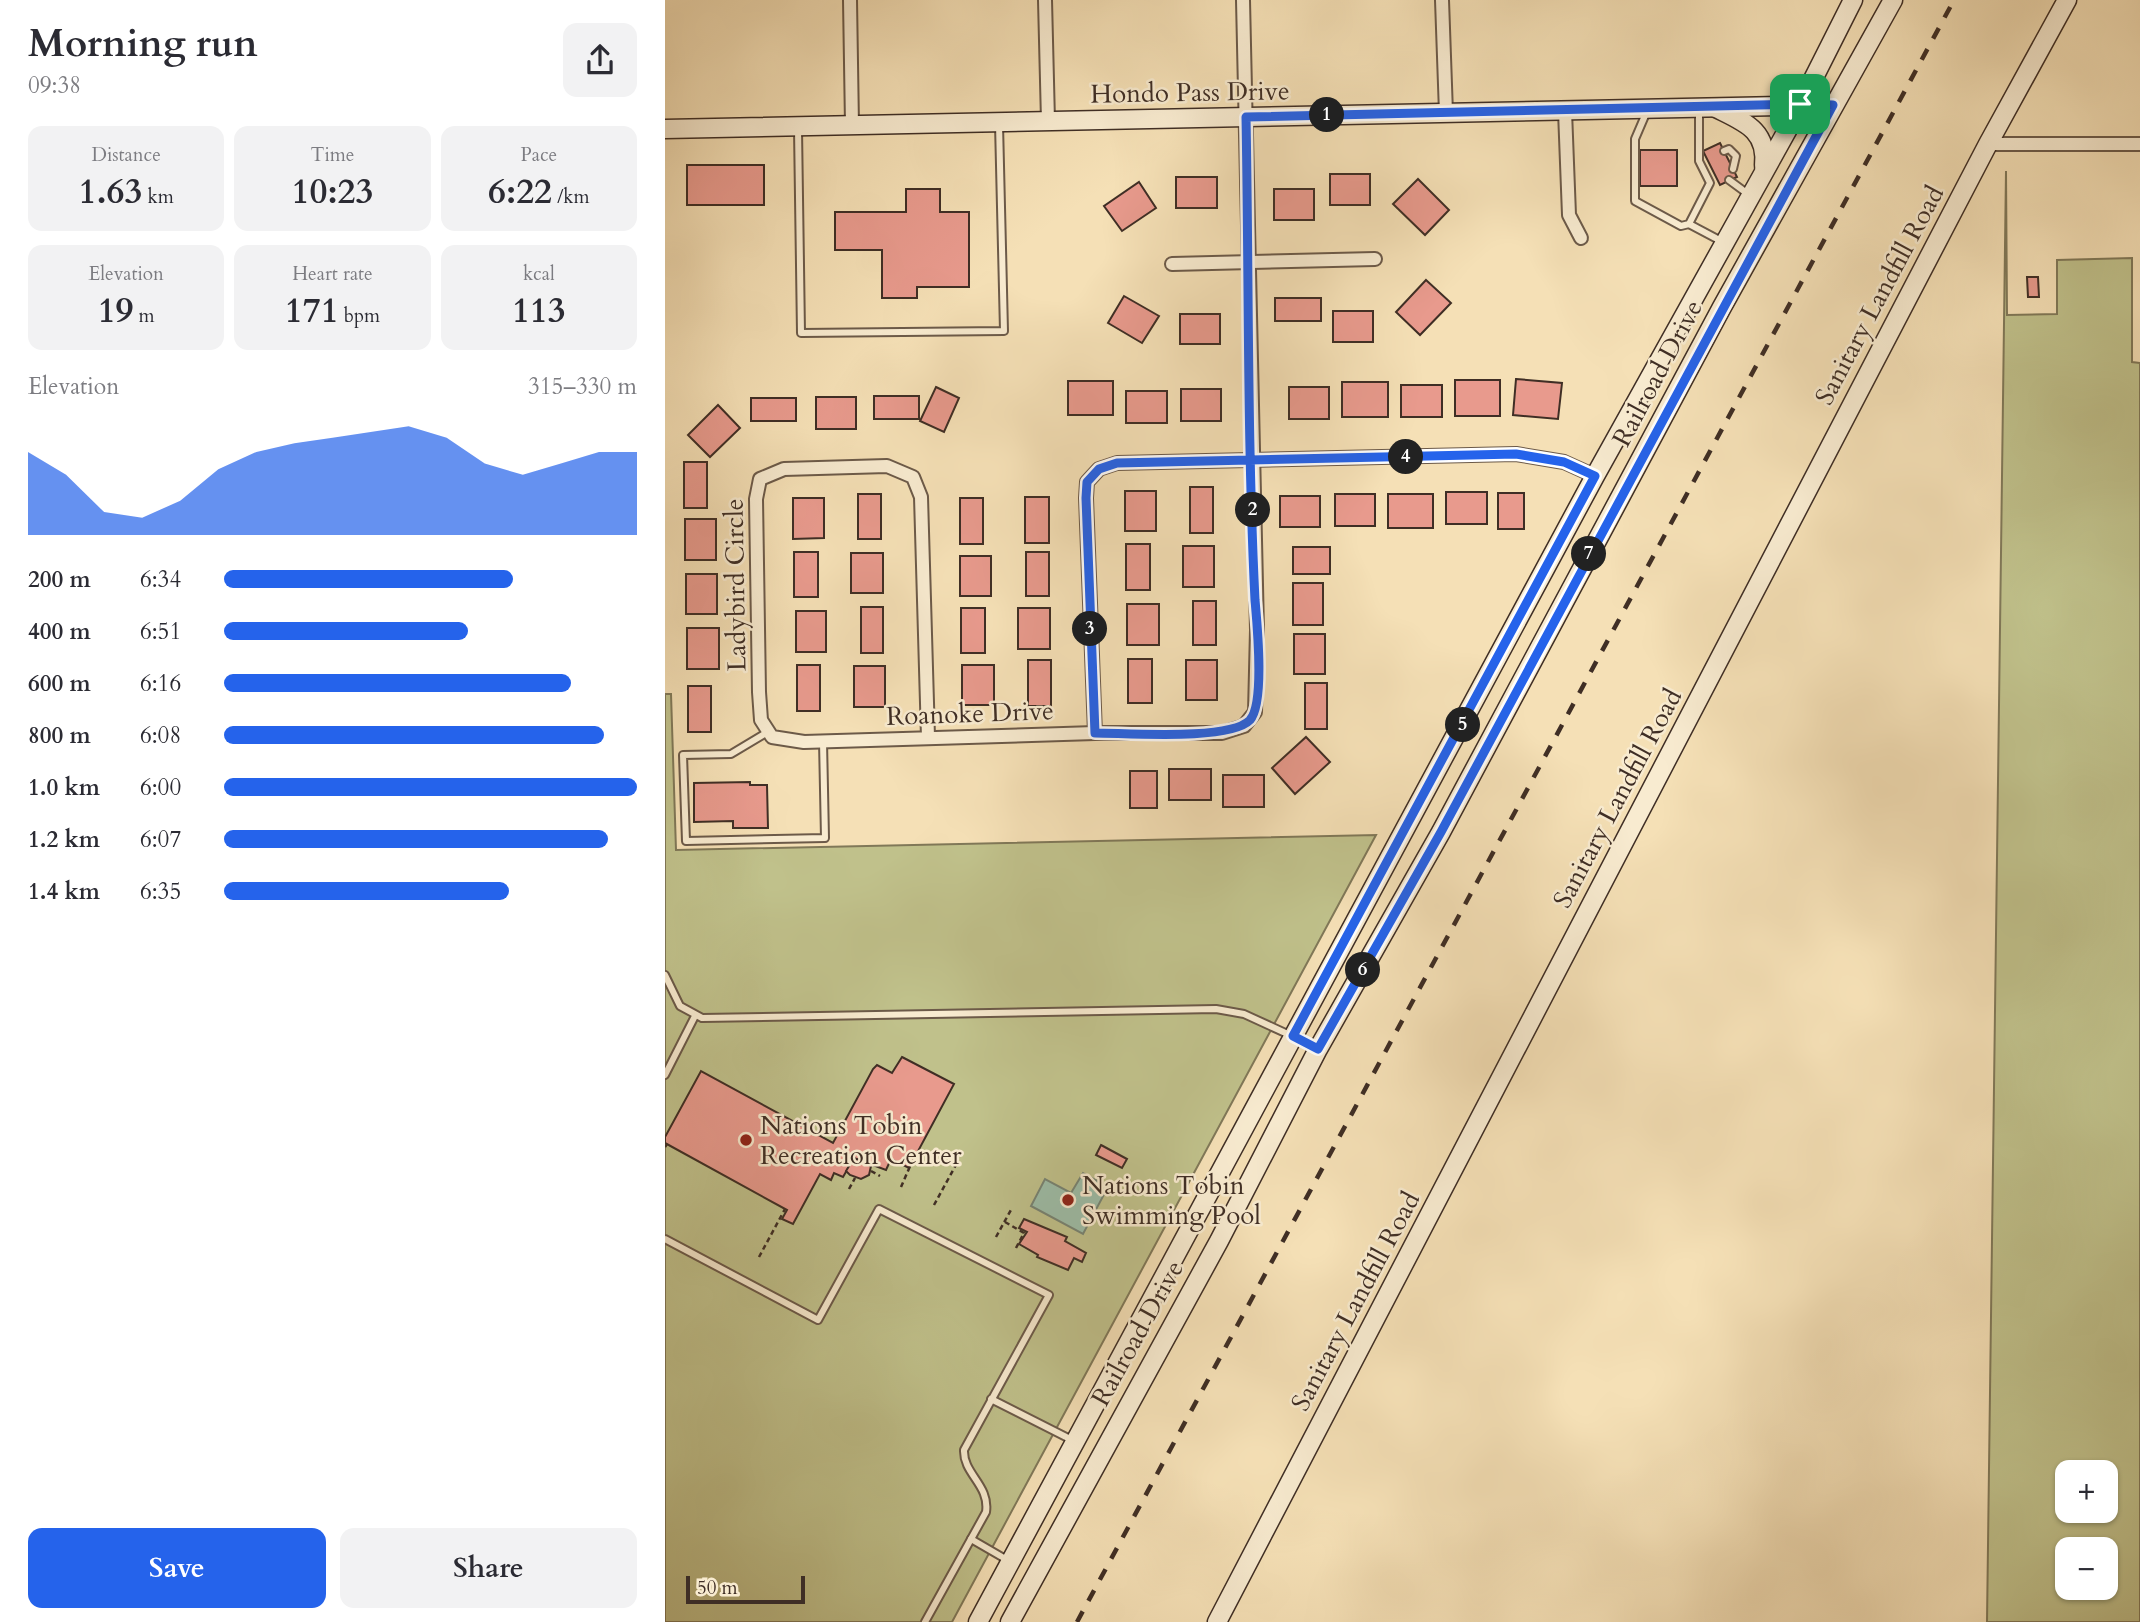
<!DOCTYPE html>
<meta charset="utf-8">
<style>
:root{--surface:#fff;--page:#f2f2f3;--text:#2b2b33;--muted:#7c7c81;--accent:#2563eb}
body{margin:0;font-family:Cardo,serif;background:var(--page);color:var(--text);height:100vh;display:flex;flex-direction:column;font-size:26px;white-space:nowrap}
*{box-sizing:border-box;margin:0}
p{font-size:23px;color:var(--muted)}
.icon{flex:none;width:38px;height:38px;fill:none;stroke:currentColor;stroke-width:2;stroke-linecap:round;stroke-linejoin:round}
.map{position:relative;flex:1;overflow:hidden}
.panel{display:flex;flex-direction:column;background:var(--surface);width:665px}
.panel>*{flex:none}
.buttons{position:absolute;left:1390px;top:1460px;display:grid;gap:14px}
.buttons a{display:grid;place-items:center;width:63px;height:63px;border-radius:14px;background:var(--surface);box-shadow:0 2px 5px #0004;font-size:35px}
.scale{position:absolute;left:21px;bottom:18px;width:119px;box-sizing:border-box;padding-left:7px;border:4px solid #3f2e25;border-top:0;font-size:19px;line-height:24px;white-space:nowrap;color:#3f2e25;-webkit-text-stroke:5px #f8ebd0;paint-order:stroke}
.pin{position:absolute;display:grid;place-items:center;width:60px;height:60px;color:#fff;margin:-30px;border-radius:14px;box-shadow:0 4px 10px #0006}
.km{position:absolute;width:35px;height:35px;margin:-18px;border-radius:50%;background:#222;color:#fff;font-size:19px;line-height:35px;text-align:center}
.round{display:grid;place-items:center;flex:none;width:74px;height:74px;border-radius:14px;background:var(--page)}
.summary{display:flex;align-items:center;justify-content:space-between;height:119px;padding:0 28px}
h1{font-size:38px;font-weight:800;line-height:52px}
.figures{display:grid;grid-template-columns:repeat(3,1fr);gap:10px;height:119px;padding:7px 28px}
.figures div{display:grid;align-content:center;border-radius:14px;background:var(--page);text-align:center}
.figures b{font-size:35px;font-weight:800}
.figures small{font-size:19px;font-weight:400}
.figures p{font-size:19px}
.chart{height:196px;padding:14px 28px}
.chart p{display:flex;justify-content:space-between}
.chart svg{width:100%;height:126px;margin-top:7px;fill:var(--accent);opacity:.7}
.primary-button{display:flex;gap:14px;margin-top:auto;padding:14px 28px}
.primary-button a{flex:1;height:80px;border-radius:14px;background:var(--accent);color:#fff;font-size:28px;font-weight:800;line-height:80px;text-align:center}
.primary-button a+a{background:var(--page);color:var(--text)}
ul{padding:0 28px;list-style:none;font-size:23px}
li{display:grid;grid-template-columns:112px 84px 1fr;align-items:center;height:52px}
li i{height:18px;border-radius:9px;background:var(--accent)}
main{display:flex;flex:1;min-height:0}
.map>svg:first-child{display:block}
.green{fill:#c0c18b;stroke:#807858;stroke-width:2;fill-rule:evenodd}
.water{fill:#9dbea9;stroke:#778474;stroke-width:2}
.building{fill:#e89a8d;stroke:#3f2e25;stroke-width:2}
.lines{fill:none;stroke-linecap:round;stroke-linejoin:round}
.lane-casing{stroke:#6c5a49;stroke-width:10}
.street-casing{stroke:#6c5a49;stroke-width:16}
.secondary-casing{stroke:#3f2e25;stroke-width:21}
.path{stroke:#3f2e25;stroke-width:2.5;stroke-dasharray:5 3.5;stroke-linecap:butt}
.lane{stroke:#f8ebd0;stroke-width:6}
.street{stroke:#f8ebd0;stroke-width:12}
.secondary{stroke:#f8ebd0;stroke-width:18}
.rail{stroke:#3f2e25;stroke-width:4.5;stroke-dasharray:12 12;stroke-linecap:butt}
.route-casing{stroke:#fff;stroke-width:14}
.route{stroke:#2563eb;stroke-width:9}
.poi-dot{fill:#8f2418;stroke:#f8ebd0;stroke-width:2.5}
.labels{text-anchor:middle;stroke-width:5;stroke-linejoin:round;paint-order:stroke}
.street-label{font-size:26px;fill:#3f2e25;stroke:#f8ebd0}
.poi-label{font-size:26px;fill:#3f2e25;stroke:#f8ebd0;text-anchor:start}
</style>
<main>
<section class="panel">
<div class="summary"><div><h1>Morning run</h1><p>09:38</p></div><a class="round"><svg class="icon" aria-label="share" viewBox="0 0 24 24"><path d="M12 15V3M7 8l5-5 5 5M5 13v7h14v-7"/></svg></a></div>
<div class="figures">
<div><p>Distance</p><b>1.63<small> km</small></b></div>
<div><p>Time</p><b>10:23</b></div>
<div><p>Pace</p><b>6:22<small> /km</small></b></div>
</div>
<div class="figures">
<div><p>Elevation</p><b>19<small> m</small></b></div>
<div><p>Heart rate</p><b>171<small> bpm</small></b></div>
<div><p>kcal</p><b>113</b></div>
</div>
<div class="chart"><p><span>Elevation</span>315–330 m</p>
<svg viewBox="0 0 160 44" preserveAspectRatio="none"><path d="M0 44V15L10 23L20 36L30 38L40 32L50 21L60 15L70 12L80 10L90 8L100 6L110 10L120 19L130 23L140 19L150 15L160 15V44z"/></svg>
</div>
<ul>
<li><b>200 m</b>6:34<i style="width:70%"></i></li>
<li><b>400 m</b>6:51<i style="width:59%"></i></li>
<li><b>600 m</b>6:16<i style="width:84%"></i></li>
<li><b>800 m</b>6:08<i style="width:92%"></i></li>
<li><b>1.0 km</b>6:00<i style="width:100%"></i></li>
<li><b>1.2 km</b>6:07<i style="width:93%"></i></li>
<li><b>1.4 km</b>6:35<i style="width:69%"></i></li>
</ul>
<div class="primary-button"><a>Save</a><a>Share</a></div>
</section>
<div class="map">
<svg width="1475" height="1622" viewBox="0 0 1475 1622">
<rect width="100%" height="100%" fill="#f5e0b6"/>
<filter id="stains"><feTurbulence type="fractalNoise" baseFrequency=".00286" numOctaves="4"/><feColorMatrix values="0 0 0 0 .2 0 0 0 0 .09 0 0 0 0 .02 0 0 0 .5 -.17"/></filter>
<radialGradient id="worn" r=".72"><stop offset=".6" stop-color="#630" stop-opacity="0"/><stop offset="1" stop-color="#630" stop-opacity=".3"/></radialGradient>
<g class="green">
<path d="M1341 171 1342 315 1392 314V260L1467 258V362L1475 363V1622H1322ZM1402 1472H1440V1510H1402ZM1402 1549H1440V1587H1402Z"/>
<polygon points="0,694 6,694 11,850 711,835 287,1622 0,1622"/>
</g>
<polygon class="water" points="418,1173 443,1187 418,1234 366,1206 380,1179 406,1193"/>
<g class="building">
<polygon points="1055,143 1072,177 1055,185 1038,151"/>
<rect x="975" y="150" width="37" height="36"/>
<rect x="22" y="165" width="77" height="40"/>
<rect x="665" y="174" width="40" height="31"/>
<rect x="511" y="177" width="41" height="31"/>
<polygon points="753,179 784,210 760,235 728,204"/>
<polygon points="474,182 491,208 457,231 439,206"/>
<polygon points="241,189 275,189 275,212 304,212 304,287 252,287 252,298 217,298 217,250 170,250 170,212 241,212"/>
<rect x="609" y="189" width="40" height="31"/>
<polygon points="1362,277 1373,277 1374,297 1363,297"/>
<polygon points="761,280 786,303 755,335 731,312"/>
<polygon points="459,296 494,316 477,343 443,323"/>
<rect x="610" y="298" width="46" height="23"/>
<rect x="668" y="311" width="40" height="31"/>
<rect x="515" y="314" width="40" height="30"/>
<polygon points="851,379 897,383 893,419 848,415"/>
<rect x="790" y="380" width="45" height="36"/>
<rect x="403" y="381" width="45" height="34"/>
<rect x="677" y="382" width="46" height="35"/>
<rect x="736" y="385" width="41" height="32"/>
<polygon points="271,387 294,398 279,432 255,421"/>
<rect x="624" y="387" width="40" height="32"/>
<rect x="516" y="389" width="40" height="32"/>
<rect x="461" y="391" width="41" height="32"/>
<rect x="209" y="396" width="45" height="23"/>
<rect x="151" y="397" width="40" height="32"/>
<rect x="86" y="398" width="45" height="23"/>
<polygon points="53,405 75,428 45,457 23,435"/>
<rect x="19" y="462" width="23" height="46"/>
<rect x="525" y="487" width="23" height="46"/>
<rect x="460" y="491" width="31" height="40"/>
<rect x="781" y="492" width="41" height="32"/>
<rect x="833" y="493" width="26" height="36"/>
<rect x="193" y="494" width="23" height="45"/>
<rect x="670" y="494" width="40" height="32"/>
<rect x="723" y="494" width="45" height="34"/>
<rect x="615" y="496" width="40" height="31"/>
<rect x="360" y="497" width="24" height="46"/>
<polygon points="128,498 159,498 159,538 128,539"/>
<rect x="295" y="498" width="23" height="46"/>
<rect x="20" y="519" width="31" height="41"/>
<rect x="461" y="544" width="24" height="46"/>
<rect x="518" y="546" width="31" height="41"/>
<rect x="628" y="547" width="37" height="27"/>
<rect x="129" y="552" width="24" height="45"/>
<rect x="361" y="552" width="23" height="44"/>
<rect x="186" y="553" width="32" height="40"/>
<rect x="295" y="556" width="31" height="40"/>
<rect x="21" y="574" width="31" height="40"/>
<rect x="628" y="583" width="30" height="42"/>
<rect x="528" y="601" width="23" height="44"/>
<rect x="462" y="604" width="32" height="41"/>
<rect x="196" y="607" width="22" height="46"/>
<rect x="296" y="608" width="24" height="45"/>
<rect x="353" y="608" width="32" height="41"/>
<rect x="131" y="611" width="30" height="41"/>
<rect x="22" y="628" width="32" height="41"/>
<rect x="629" y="634" width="31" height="40"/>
<rect x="463" y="659" width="24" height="44"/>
<rect x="363" y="660" width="23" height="46"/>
<rect x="521" y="660" width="31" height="40"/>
<rect x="132" y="665" width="23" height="46"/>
<rect x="297" y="665" width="32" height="40"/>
<rect x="189" y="666" width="31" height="41"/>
<rect x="640" y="683" width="22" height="46"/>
<rect x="23" y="686" width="23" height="46"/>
<polygon points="641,737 665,762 630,794 607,768"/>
<rect x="504" y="769" width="42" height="31"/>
<rect x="465" y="771" width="27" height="37"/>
<rect x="558" y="775" width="41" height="32"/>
<polygon points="85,782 85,785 102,785 103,828 68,828 68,821 29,822 29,783"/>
<polygon points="237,1057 289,1084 244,1168 226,1159 221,1170 189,1158 178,1177 169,1173 166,1180 155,1174 128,1224 117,1219 122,1210 0,1143 0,1137 36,1071 168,1143 208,1069 212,1065 227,1073"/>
<polygon points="436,1145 462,1159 457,1168 431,1155"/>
<polygon points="189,1158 206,1166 204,1175 196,1179 185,1175 181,1171"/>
<polygon points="359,1219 402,1237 400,1241 421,1253 417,1262 409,1258 403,1270 372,1257 373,1255 354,1244 362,1232 354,1228"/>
</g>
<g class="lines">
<defs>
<g id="lane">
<polyline points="982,111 970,139 970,201 1016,226 1024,224 1045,183 1034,161 1034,109"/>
<polyline points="133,129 136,333 339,331 334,124"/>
<polyline points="1059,151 1064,149 1071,156 1068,169"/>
<polyline points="1064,180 1083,194"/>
<polyline points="1024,224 1058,242"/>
<polyline points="101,733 66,754 18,755 21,841 160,838 158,741"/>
<polyline points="0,975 15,1006 37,1018 551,1009 579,1014 627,1036"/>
<polyline points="0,1075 30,1016"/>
<path d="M0 1239 153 1320 214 1209 384 1295 299 1450C298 1474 325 1485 321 1512L260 1622"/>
<polyline points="326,1399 409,1441"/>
<polyline points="306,1539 344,1561"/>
</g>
<g id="street">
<polyline points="185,0 187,125"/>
<polyline points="380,0 383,121"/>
<polyline points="777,0 781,113"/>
<polyline points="900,111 904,215 916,238"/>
<polyline points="1323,144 1475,144"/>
<polyline points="507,264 710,259"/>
<polyline points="430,733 421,498 422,482 434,469 452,463 851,454 899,462 930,476"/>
<polyline points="263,737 256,497 248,477 222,466 119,469 95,479 91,499 94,692 96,720 107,737 139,742 430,733 557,733 579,726 590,712 592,630 578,0"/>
</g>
<g id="secondary">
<path d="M1051 108C1079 122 1103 130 1099 166"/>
<polyline points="0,129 1168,105"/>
<polyline points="313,1622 930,476 1123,129 1188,0"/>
<polyline points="345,1622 554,1241 653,1049 776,832 1057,307 1228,0"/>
<polyline points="552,1622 1323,144 1402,0"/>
</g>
</defs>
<use href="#lane" class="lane-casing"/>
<use href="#street" class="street-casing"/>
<use href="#secondary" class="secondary-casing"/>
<g class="path">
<polyline points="0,1147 2,1144"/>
<polyline points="206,1171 215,1176"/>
<polyline points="236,1187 246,1164"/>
<polyline points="184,1189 190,1178"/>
<polyline points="269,1205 292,1163"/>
<polyline points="340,1222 359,1233 351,1248"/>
<polyline points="331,1237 347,1208"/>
<polyline points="94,1257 120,1209"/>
</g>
<use href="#lane" class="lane"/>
<use href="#street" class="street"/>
<use href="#secondary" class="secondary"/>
<polyline class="rail" points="412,1622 1289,0"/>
</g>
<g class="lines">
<defs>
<path id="route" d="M1135 104 581 117C584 278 582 439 590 600 592 623 600 703 585 720 565 741 462 733 430 733L421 498 422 482 434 469 452 463 851 454 899 462 930 476 628 1036 653 1049 776 832 1168 105 1135 104"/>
</defs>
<use href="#route" class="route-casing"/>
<use href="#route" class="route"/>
</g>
<g class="poi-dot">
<circle cx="81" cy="1140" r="7"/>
<circle cx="403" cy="1200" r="7"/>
</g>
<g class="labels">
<g class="street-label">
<text transform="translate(525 92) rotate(-1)" y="9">Hondo Pass Drive</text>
<text transform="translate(1214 295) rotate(-62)" y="9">Sanitary Landfill Road</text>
<text transform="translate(992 373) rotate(-62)" y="9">Railroad Drive</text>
<text transform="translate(70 585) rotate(-91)" y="9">Ladybird Circle</text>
<text transform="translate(305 713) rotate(-2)" y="9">Roanoke Drive</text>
<text transform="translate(952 798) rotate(-62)" y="9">Sanitary Landfill Road</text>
<text transform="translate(690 1301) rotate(-62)" y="9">Sanitary Landfill Road</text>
<text transform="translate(472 1333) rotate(-61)" y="9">Railroad Drive</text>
</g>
<g class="poi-label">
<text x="95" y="1134">Nations Tobin<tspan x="95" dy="30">Recreation Center</tspan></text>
<text x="417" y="1194">Nations Tobin<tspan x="417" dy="30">Swimming Pool</tspan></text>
</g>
</g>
<rect width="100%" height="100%" filter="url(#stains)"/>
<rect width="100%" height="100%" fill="url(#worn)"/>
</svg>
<div class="buttons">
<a>+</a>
<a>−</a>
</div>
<div class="scale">50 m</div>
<div class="pin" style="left:1135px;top:104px;background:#1e9e55"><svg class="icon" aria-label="arrive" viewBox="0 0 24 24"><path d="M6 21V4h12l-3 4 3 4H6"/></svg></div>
<b class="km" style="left:662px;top:115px">1</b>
<b class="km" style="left:588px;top:510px">2</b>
<b class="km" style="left:425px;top:629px">3</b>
<b class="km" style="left:741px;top:457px">4</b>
<b class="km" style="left:798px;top:725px">5</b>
<b class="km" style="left:698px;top:970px">6</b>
<b class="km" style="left:924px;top:554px">7</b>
</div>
</main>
